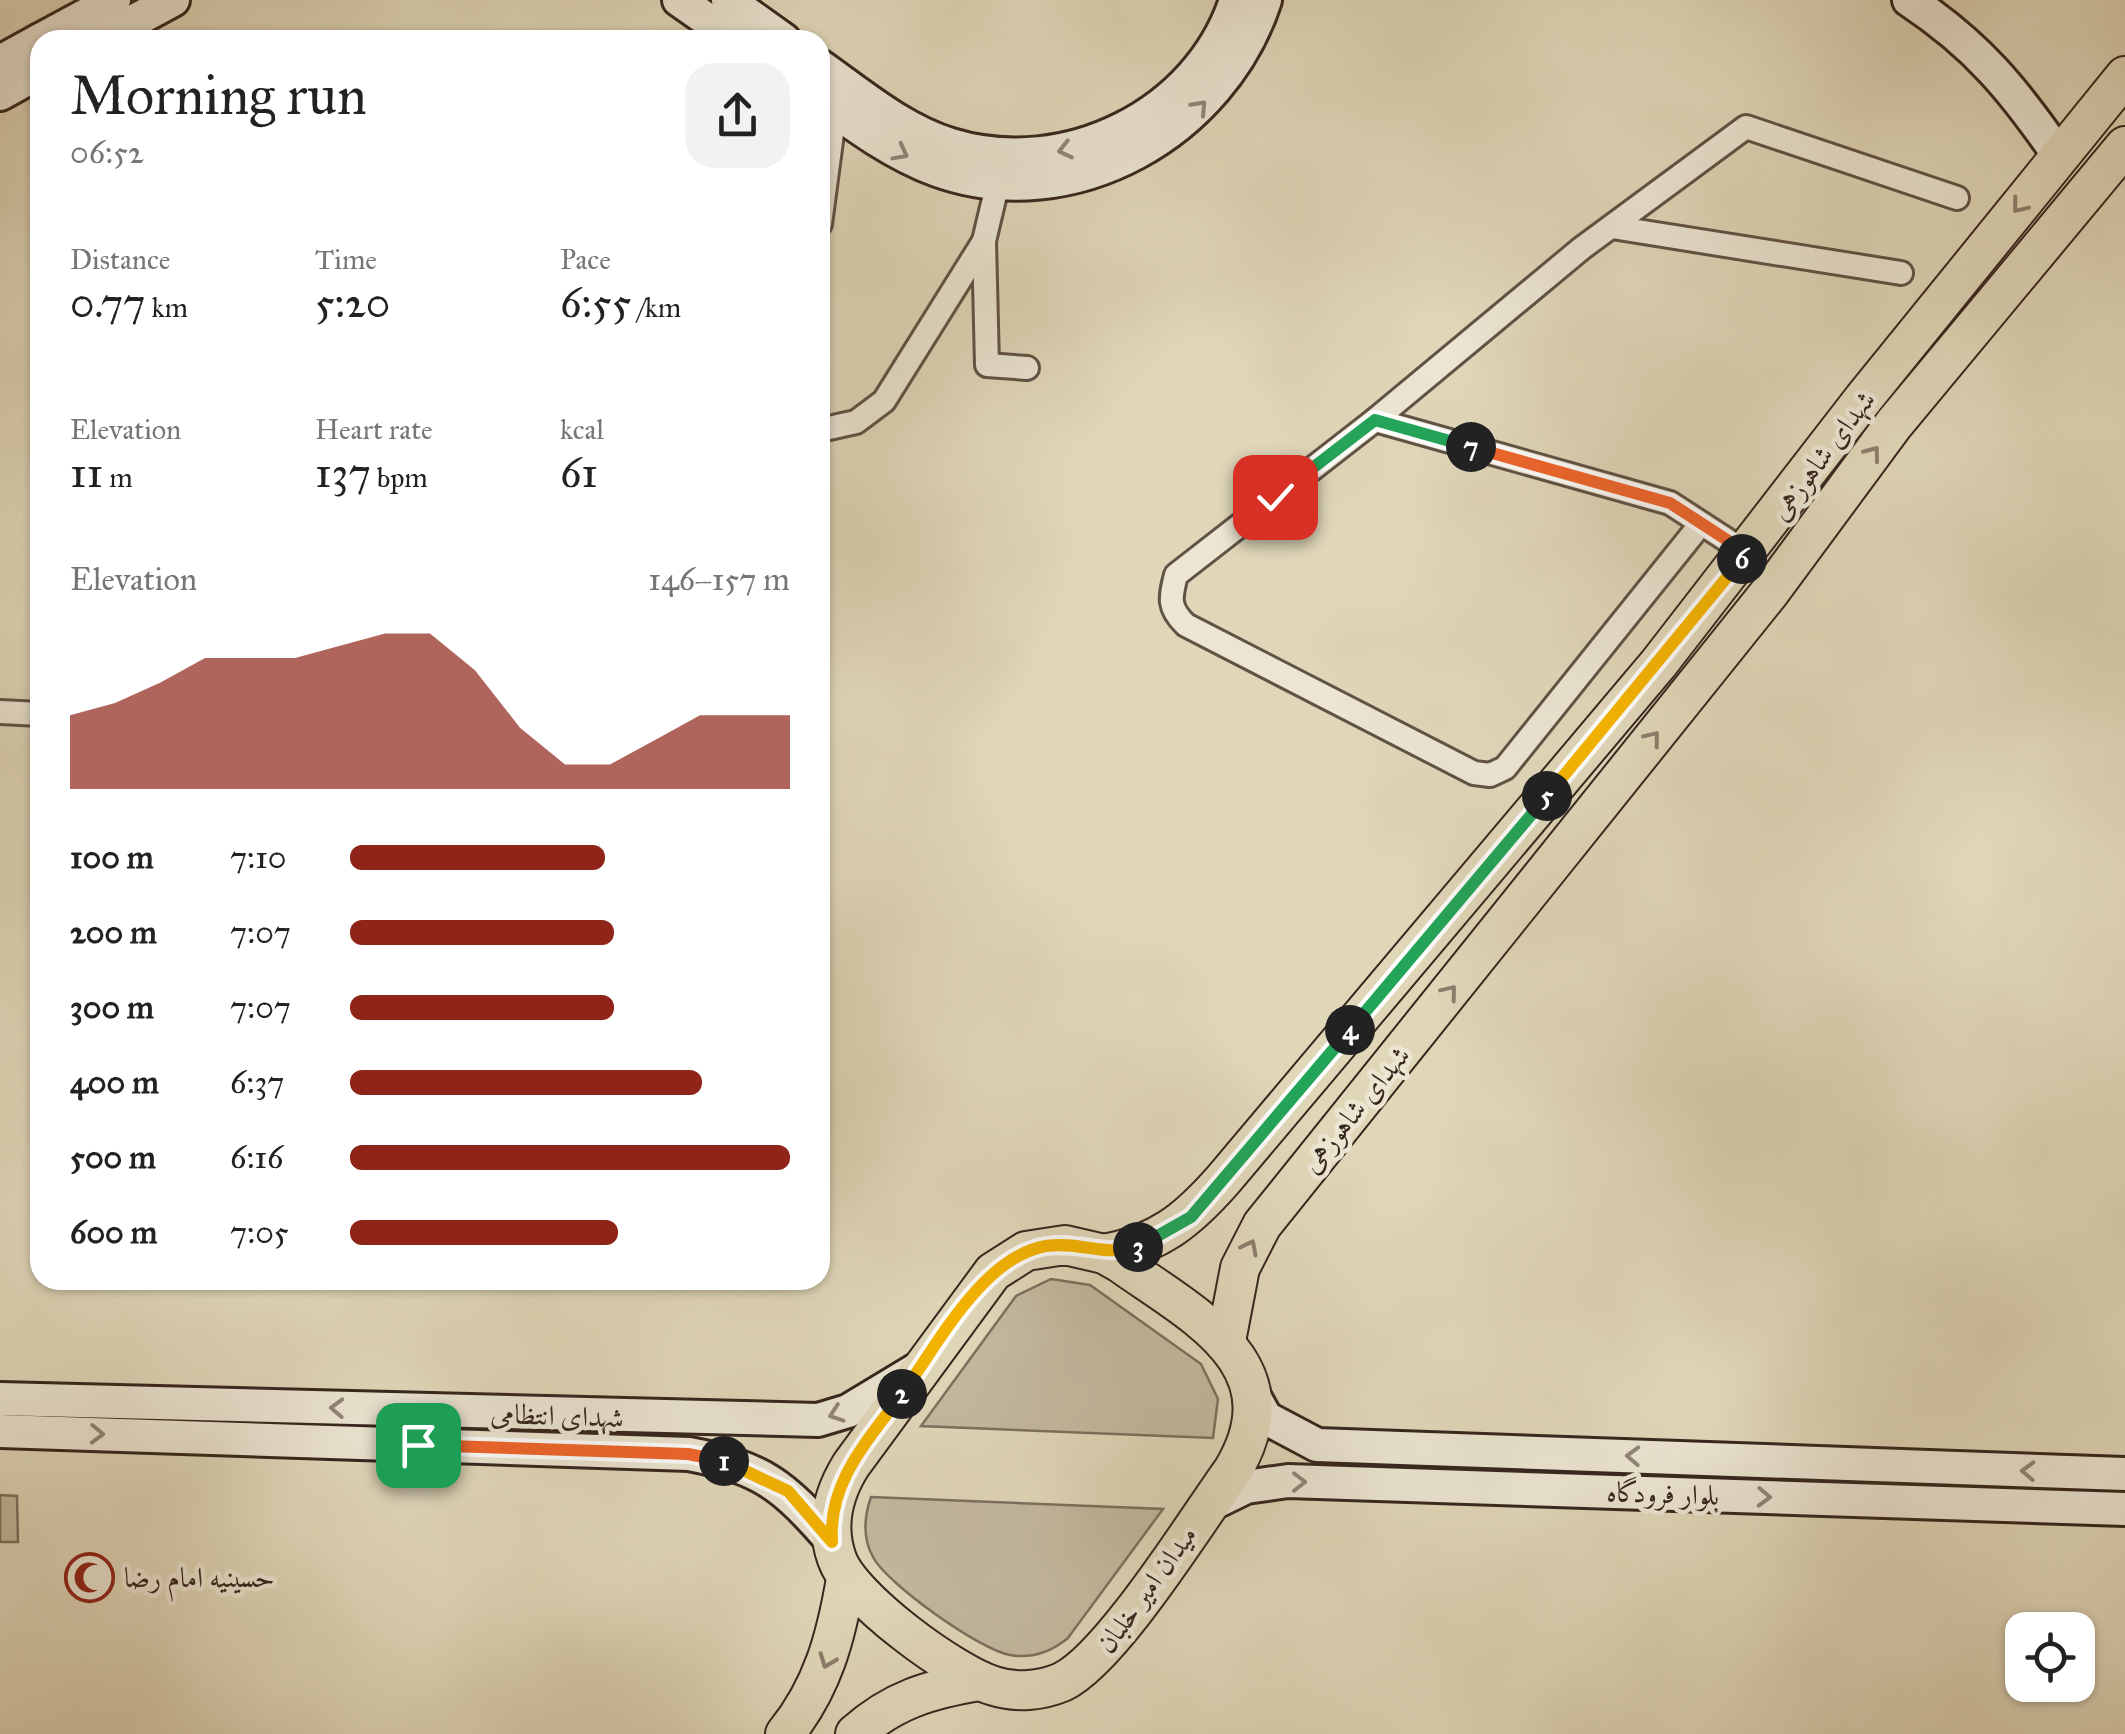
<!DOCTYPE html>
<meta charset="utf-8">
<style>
:root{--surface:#fff;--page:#f2f2f2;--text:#222;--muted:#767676;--accent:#8f2418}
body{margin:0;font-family:"IM FELL Great Primer",Amiri,serif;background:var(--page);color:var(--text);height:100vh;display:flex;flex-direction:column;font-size:38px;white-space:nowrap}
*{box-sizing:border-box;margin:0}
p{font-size:32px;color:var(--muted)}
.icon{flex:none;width:55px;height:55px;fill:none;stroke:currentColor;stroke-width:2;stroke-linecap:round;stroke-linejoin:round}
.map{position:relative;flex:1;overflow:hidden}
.drawer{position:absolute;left:30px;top:30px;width:800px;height:1260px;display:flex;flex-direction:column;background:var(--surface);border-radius:30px;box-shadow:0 2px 8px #0004}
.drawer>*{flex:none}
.tools{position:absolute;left:2005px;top:1612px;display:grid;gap:20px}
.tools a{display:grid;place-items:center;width:90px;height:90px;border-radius:20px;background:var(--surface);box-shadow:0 2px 8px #0004;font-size:50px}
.pin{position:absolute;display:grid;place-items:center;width:85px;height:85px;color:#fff;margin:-42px;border-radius:20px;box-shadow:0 5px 15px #0006}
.km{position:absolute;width:50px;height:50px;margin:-25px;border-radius:50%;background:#222;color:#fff;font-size:28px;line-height:50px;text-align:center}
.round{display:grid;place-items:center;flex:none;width:105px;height:105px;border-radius:30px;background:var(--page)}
.summary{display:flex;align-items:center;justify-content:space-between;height:170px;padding:0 40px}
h1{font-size:55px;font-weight:600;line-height:75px}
.metrics{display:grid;grid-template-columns:repeat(3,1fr);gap:15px;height:170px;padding:10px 40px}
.metrics div{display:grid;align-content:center}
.metrics b{font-size:42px;font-weight:600}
.metrics small{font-size:28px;font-weight:400}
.metrics p{font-size:28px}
.chart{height:280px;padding:20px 40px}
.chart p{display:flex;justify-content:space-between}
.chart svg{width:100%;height:180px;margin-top:10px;fill:var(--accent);opacity:.7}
ul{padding:0 40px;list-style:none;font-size:32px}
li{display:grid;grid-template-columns:160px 120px 1fr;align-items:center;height:75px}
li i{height:25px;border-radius:12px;background:var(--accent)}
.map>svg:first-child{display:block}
.green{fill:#c3b99f;stroke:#7c705e;stroke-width:2.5}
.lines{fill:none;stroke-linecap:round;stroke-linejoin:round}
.street-casing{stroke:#605245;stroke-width:28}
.secondary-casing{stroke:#36261e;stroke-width:38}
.primary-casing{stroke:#36261e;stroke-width:42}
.street{stroke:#ebe5d2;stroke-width:22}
.secondary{stroke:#ebe5d2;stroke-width:32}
.primary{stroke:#e0d7b9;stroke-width:38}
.oneway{stroke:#908678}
.oneway2{stroke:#8b7e6c}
.split-1-casing{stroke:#fff;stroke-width:20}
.split-2-casing{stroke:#fff;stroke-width:20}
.split-3-casing{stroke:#fff;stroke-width:20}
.split-4-casing{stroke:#fff;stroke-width:20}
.split-5-casing{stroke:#fff;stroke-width:20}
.split-6-casing{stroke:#fff;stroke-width:20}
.split-7-casing{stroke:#fff;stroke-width:20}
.split-8-casing{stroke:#fff;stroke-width:20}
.split-1{stroke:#f0652b;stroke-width:12}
.split-2{stroke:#f5b400;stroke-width:12}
.split-3{stroke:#f5b400;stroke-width:12}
.split-4{stroke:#22a559;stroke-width:12}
.split-5{stroke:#22a559;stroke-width:12}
.split-6{stroke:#f5b400;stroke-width:12}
.split-7{stroke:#f0652b;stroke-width:12}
.split-8{stroke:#22a559;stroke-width:12}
.labels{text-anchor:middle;stroke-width:9;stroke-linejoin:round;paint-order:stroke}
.street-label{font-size:28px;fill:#36261e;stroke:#ebe5d2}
.poi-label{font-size:28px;fill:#36261e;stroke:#ebe5d2;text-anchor:start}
</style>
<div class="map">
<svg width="2125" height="1734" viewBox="0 0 2125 1734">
<rect width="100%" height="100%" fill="#e0d7b9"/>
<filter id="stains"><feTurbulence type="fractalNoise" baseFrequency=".002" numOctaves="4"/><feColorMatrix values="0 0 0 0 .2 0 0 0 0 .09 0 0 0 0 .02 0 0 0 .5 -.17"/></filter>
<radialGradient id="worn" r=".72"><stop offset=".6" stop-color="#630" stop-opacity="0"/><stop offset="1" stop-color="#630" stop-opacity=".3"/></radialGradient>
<g class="green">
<polygon points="1051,1279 1090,1285 1201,1364 1218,1399 1213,1438 921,1426 1016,1296"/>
<polygon points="0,1495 17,1496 18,1542 0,1542"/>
<path d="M871 1497 1163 1509 1068 1638C1051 1652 1032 1659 1010 1655 980 1650 887 1584 873 1557 862 1537 864 1517 871 1497Z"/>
</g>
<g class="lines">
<defs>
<g id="street">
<polyline points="820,224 835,111"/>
<polyline points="1612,227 1901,273"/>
<polyline points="984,241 987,365 1027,368"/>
<polyline points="1375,420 1670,503 1747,553"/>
<polyline points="820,430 856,422 884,401 984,241 998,182"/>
<path d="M1700 525 1505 768 1490 775 1474 773 1186 625C1168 608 1170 598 1176 575L1375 420 1582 248 1746 127 1957 198"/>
<polyline points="0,712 40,714"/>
</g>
<g id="secondary">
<polyline points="679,0 736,40"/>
<polyline points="728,0 784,40"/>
<path d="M1909 0C1977 45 2014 90 2060 157"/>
<polyline points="40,40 114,0"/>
<polyline points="99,40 173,0"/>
<polyline points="0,62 40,40"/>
<path d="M820 66C861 95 902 130 951 145 1065 180 1199 115 1236 0"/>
<polyline points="0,94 40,72"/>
<path d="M820 100C857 127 894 154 937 170 1073 219 1222 132 1265 0"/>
<polyline points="1252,1393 1266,1418 1317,1445 2125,1474"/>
<polyline points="0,1399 818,1420 848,1411 921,1367"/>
<path d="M0 1431 689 1454C763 1468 783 1485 832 1541"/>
<polyline points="1207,1506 1246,1487 1288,1481 2125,1509"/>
</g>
<g id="primary">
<path d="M1065 1245 1104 1254 1120 1263C1193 1315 1296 1364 1233 1470 1197 1520 1111 1659 1062 1682 1041 1691 1016 1693 994 1686 954 1674 851 1599 837 1559 825 1526 833 1494 851 1465L993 1272 1026 1251Z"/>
<path d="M1104 1254C1158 1244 1187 1221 1223 1180L1659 663 1864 398 2125 76"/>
<polyline points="1226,1341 1240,1268 1262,1225 1770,592 1894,424 2125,146"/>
<path d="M785 1734C823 1687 836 1637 846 1579"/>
<path d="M855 1734C893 1700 930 1689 980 1681"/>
</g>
</defs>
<use href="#street" class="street-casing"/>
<use href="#secondary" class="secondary-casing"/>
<use href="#primary" class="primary-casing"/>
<use href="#street" class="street"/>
<use href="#secondary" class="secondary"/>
<use href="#primary" class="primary"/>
</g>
<defs><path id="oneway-chevron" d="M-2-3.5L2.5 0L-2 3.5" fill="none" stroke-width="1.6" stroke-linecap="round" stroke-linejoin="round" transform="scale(2.5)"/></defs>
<g class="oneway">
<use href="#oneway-chevron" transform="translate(1200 107) rotate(-47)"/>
<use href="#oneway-chevron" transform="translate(1065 150) rotate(167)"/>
<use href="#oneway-chevron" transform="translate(901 153) rotate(28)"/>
<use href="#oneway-chevron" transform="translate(337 1408) rotate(-178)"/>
<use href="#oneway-chevron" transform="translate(836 1414) rotate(161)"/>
<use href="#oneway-chevron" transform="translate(97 1434) rotate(2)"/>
<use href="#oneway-chevron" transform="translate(1633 1456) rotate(-178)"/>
<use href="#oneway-chevron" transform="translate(2028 1471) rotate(-178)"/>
<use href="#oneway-chevron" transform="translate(1299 1482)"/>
<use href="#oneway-chevron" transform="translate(1764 1497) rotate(2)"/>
</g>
<g class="oneway2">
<use href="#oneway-chevron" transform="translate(2019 206) rotate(129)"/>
<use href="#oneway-chevron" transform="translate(1873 453) rotate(-53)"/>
<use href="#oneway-chevron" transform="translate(1653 738) rotate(-51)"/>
<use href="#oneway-chevron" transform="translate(1450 992) rotate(-51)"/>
<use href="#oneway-chevron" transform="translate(1250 1247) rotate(-63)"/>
<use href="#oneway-chevron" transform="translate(827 1661) rotate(111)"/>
</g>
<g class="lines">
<defs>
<polyline id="split-1" points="418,1445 688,1454 724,1461"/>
<path id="split-2" d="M724 1461 788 1491 832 1542C828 1481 868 1441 902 1394"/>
<path id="split-3" d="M902 1394C937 1346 982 1257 1046 1246 1079 1241 1105 1257 1138 1247"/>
<polyline id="split-4" points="1138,1247 1191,1217 1350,1030"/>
<polyline id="split-5" points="1350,1030 1547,796"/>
<polyline id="split-6" points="1547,796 1742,559"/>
<polyline id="split-7" points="1471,447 1670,503 1747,553 1742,559"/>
<polyline id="split-8" points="1275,497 1375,420 1471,447"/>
</defs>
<use href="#split-1" class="split-1-casing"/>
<use href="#split-2" class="split-2-casing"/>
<use href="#split-3" class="split-3-casing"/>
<use href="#split-4" class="split-4-casing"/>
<use href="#split-5" class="split-5-casing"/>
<use href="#split-6" class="split-6-casing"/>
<use href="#split-7" class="split-7-casing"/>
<use href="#split-8" class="split-8-casing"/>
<use href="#split-1" class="split-1"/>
<use href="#split-2" class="split-2"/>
<use href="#split-3" class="split-3"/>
<use href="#split-4" class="split-4"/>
<use href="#split-5" class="split-5"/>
<use href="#split-6" class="split-6"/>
<use href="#split-7" class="split-7"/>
<use href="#split-8" class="split-8"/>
</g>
<defs>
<symbol id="mosque-ring" viewBox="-11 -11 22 22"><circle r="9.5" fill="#ebe5d2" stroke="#8f2418" stroke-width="1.5"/><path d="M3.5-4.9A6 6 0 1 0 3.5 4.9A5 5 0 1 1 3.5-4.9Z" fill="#8f2418"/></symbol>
</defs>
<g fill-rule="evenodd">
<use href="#mosque-ring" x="62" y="1550" width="55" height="55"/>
</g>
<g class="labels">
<g class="street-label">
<text transform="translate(1822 455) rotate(-53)" y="10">شهدای شاهوزهی</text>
<text transform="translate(1355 1109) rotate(-51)" y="10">شهدای شاهوزهی</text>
<text transform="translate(557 1415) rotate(2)" y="10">شهدای انتظامی</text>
<text transform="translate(1663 1493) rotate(2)" y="10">بلوار فرودگاه</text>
<text transform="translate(1146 1589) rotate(-54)" y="10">میدان امیر خلبان</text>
</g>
<g class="poi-label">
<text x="124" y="1587">حسینیه امام رضا</text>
</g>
</g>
<rect width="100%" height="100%" filter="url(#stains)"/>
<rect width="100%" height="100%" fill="url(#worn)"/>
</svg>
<div class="tools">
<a><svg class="icon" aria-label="locate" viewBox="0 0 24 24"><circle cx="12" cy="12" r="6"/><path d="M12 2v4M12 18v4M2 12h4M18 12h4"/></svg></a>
</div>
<div class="pin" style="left:418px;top:1445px;background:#1e9e55"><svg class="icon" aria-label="arrive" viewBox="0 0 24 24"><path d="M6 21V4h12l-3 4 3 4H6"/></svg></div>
<div class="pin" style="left:1275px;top:497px;background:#d93025"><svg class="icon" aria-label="check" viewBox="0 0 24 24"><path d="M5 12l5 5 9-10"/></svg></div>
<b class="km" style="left:724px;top:1461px">1</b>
<b class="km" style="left:902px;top:1394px">2</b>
<b class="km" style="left:1138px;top:1247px">3</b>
<b class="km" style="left:1350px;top:1030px">4</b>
<b class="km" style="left:1547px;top:796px">5</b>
<b class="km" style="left:1742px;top:559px">6</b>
<b class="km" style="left:1471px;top:447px">7</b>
<section class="drawer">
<div class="summary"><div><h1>Morning run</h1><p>06:52</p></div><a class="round"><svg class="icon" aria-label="share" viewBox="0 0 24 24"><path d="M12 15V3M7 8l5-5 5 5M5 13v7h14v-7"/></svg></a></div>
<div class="metrics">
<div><p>Distance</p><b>0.77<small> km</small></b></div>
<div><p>Time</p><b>5:20</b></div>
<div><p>Pace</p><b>6:55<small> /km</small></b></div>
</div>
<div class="metrics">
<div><p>Elevation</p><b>11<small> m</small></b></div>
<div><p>Heart rate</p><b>137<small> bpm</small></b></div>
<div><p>kcal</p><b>61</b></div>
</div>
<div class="chart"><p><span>Elevation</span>146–157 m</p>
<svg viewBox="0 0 160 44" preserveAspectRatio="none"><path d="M0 44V26L10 23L20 18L30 12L40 12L50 12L60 9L70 6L80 6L90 15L100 29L110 38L120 38L130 32L140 26L150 26L160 26V44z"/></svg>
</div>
<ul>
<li><b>100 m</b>7:10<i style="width:58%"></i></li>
<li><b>200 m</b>7:07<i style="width:60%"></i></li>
<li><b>300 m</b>7:07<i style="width:60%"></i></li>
<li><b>400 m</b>6:37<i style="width:80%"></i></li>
<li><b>500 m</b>6:16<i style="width:100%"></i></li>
<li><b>600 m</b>7:05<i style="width:61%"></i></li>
</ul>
</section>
</div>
